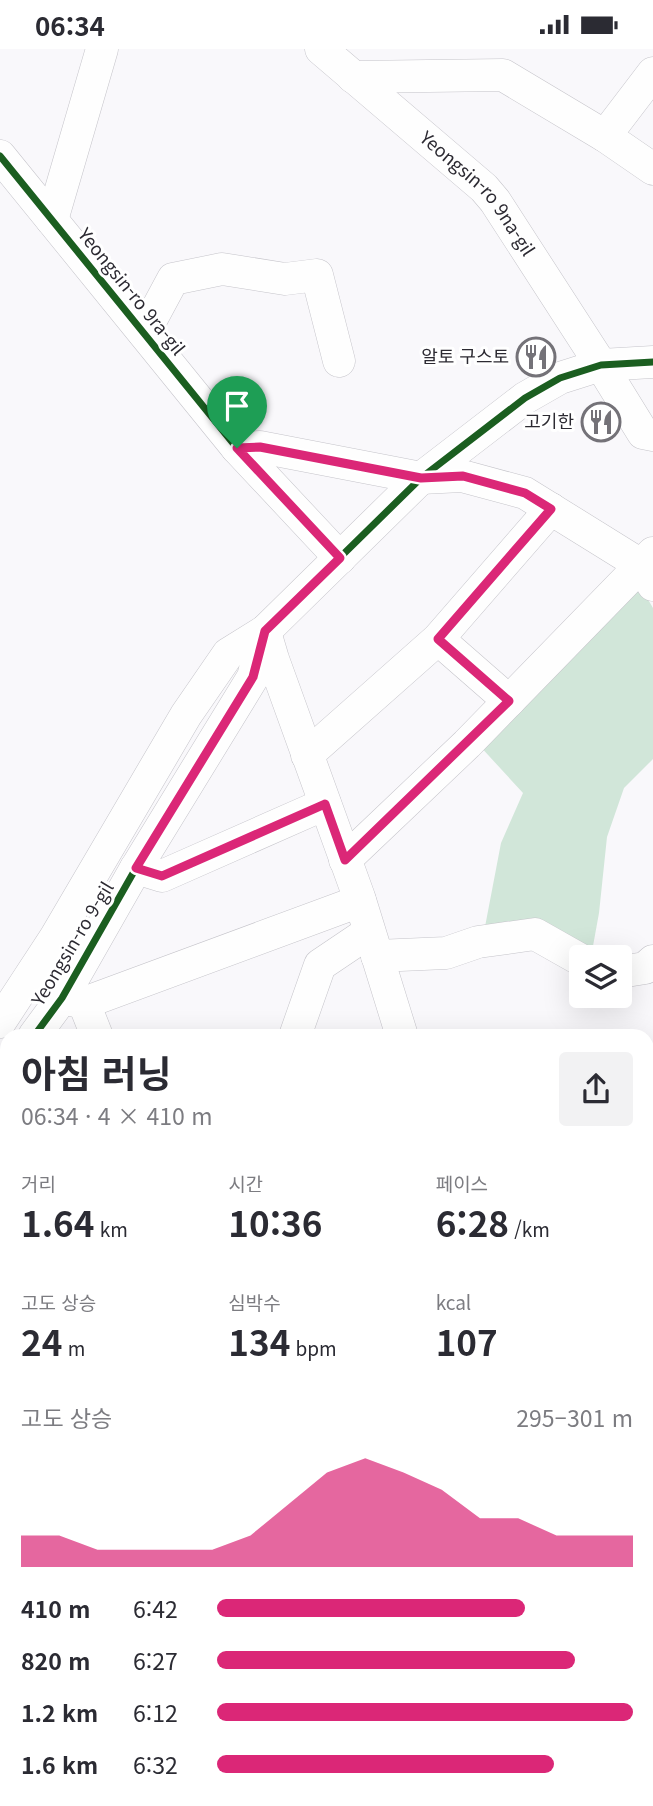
<!DOCTYPE html>
<html lang="ko">
<meta charset="utf-8">
<style>
:root{--surface:#fff;--page:#f2f2f3;--text:#2b2b33;--muted:#7c7c81;--accent:#db2777}
body{margin:0;font-family:Georgia,"Noto Sans KR",serif;background:var(--page);color:var(--text);height:100vh;display:flex;flex-direction:column;font-size:26px;white-space:nowrap}
*{box-sizing:border-box;margin:0}
p{font-size:23px;color:var(--muted)}
.icon{flex:none;width:38px;height:38px;fill:none;stroke:currentColor;stroke-width:2;stroke-linecap:round;stroke-linejoin:round}
.map{position:relative;flex:1;overflow:hidden}
.sheet{position:absolute;left:0px;top:980px;width:654px;height:777px;display:flex;flex-direction:column;background:var(--surface);border-radius:21px 21px 0 0;box-shadow:0 7px 28px #0002}
.sheet>*{flex:none}
.controls{position:absolute;left:569px;top:896px;display:grid;gap:14px}
.controls a{display:grid;place-items:center;width:63px;height:63px;border-radius:7px;background:var(--surface);box-shadow:0 7px 28px #0002;font-size:35px}
.pin{position:absolute;display:grid;place-items:center;width:60px;height:60px;color:#fff;margin:-72px -30px;border-radius:50% 50% 50% 0;rotate:-45deg;box-shadow:0 0 7px #0007}
.pin .icon{rotate:45deg}
.round{display:grid;place-items:center;flex:none;width:74px;height:74px;border-radius:7px;background:var(--page)}
.headline{display:flex;align-items:center;justify-content:space-between;height:119px;padding:0 21px}
h1{font-size:38px;font-weight:700;line-height:52px}
.figures{display:grid;grid-template-columns:repeat(3,1fr);gap:10px;height:119px;padding:7px 21px}
.figures div{display:grid;align-content:center}
.figures b{font-size:35px;font-weight:700}
.figures small{font-size:19px;font-weight:400}
.figures p{font-size:19px}
.chart{height:196px;padding:14px 21px}
.chart p{display:flex;justify-content:space-between}
.chart svg{width:100%;height:126px;margin-top:7px;fill:var(--accent);opacity:.7}
ul{padding:0 21px;list-style:none;font-size:23px}
li{display:grid;grid-template-columns:112px 84px 1fr;align-items:center;height:52px}
li i{height:18px;border-radius:9px;background:var(--accent)}
.status{display:flex;justify-content:space-between;align-items:center;height:49px;padding:0 35px;background:var(--surface);direction:ltr}
.status svg{height:19px;fill:currentColor}
.map>svg:first-child{display:block}
.green{fill:#d1e6d9}
.lines{fill:none;stroke-linecap:round;stroke-linejoin:round}
.minor-casing{stroke:#c5c4ca;stroke-width:33}
.major-casing{stroke:#c5c4ca;stroke-width:40}
.minor{stroke:#fefefe;stroke-width:32}
.major{stroke:#fefefe;stroke-width:38}
.cycleway-casing{stroke:#fff;stroke-width:11}
.cycleway{stroke:#1b5e20;stroke-width:7}
.route-casing{stroke:#fff;stroke-width:14}
.route{stroke:#db2777;stroke-width:9}
.labels{text-anchor:middle;stroke-width:6;stroke-linejoin:round;paint-order:stroke}
.street-label{font-size:18px;fill:#2c2a32;stroke:#fff}
.poi-label{font-size:18px;fill:#2c2a32;stroke:#fff;text-anchor:end}
</style>
<div class="status"><b>06:34</b><svg viewBox="0 0 49 12"><path d="M0 12V9h3v3zM5 12V6h3v6zM10 12V3h3v9zM15 12V0h3v12zM26 1h20v11H26zM47 4h2v5h-2z"/></svg></div>
<div class="map">
<svg width="653" height="1757" viewBox="0 0 653 1757">
<rect width="100%" height="100%" fill="#f9f8fb"/>
<polygon class="green" points="639,535 653,559 653,710 624,739 607,788 599,864 591,908 484,883 501,794 523,744 478,695"/>
<g class="lines">
<defs>
<g id="minor">
<path id="s1" d="M321 0 484 139 495 152 601 316 643 384 653 386"/>
<polyline points="353,28 503,26 605,87 653,120"/>
<polyline points="605,87 653,24"/>
<polyline points="0,107 237,399 340,509"/>
<polyline points="52,171 102,0"/>
<polyline points="144,284 173,230 222,220 285,230 317,226 339,312"/>
<polyline points="237,399 260,398 421,429 462,427 525,444 641,516 653,536"/>
<polyline points="265,583 273,610 359,848 402,987"/>
<polyline points="438,590 509,652"/>
<polyline points="307,706 438,590 551,460"/>
<polyline points="345,811 467,695 653,504"/>
<polyline points="136,819 162,827 325,755"/>
<polyline points="377,907 446,904 478,893 535,885 581,911"/>
<polyline points="620,923 645,919 653,912"/>
<polyline points="62,949 84,954 360,852"/>
<polyline points="84,954 97,987"/>
<polyline points="0,973 55,889 186,666 228,605 265,582"/>
<polyline points="34,987 62,949 136,819 253,628 265,582 421,429 525,349 560,329 601,316 653,313"/>
<polyline points="295,987 320,916 369,883"/>
<polyline points="0,1035 7,1025"/>
<polyline points="0,1107 7,1104"/>
<polyline points="0,1207 7,1204"/>
<polyline points="648,1224 653,1232"/>
<polyline points="648,1307 653,1301"/>
<polyline points="0,1331 7,1328"/>
<polyline points="0,1489 7,1486"/>
<polyline points="648,1498 653,1495"/>
<polyline points="0,1660 7,1653"/>
<polyline points="0,1740 7,1742"/>
<polyline points="44,1750 76,1757"/>
<polyline points="173,1757 185,1750"/>
</g>
<g id="major">
<polyline points="648,1726 653,1723"/>
<polyline points="592,1757 605,1750"/>
</g>
</defs>
<use href="#minor" class="minor-casing"/>
<use href="#major" class="major-casing"/>
<use href="#minor" class="minor"/>
<use href="#major" class="major"/>
<defs>
<g id="cycleway">
<polyline points="0,107 237,399 340,509"/>
<polyline points="34,987 62,949 136,819 253,628 265,582 421,429 525,349 560,329 601,316 653,313"/>
</g>
</defs>
<use href="#cycleway" class="cycleway-casing"/>
<use href="#cycleway" class="cycleway"/>
</g>
<g class="lines">
<defs>
<polygon id="route" points="260,398 421,429 463,427 525,444 551,460 438,590 509,652 345,811 325,755 162,827 136,819 253,628 265,582 340,509 237,399"/>
</defs>
<use href="#route" class="route-casing"/>
<use href="#route" class="route"/>
</g>
<defs>
<symbol id="restaurant-ring" viewBox="-11 -11 22 22"><circle r="9.5" fill="#fff" stroke="#747278" stroke-width="1.5"/><path d="M-5-6h1v4h1v-4h1v4h1v-4h1v5L-1.5 .5V6h-2V.5L-5-1ZM5-6V6H3V1.5H1.5Q1.5-4 5-6Z" fill="#747278"/></symbol>
</defs>
<g fill-rule="evenodd">
<use href="#restaurant-ring" x="514" y="286" width="44" height="44"/>
<use href="#restaurant-ring" x="579" y="351" width="44" height="44"/>
</g>
<g class="labels">
<g class="street-label">
<text dy="6" stroke="none"><textPath href="#s1" startOffset="214">Yeongsin-ro 9na-gil</textPath></text>
<text transform="translate(131 243) rotate(51)" y="6">Yeongsin-ro 9ra-gil</text>
<text transform="translate(73 895) rotate(-59)" y="6">Yeongsin-ro 9-gil</text>
</g>
<g class="poi-label">
<text x="509" y="314">알토 구스토</text>
<text x="574" y="379">고기한</text>
</g>
</g>
</svg>
<div class="controls">
<a><svg class="icon" aria-label="layers" viewBox="0 0 24 24"><path d="M12 4l9 5-9 5-9-5zM3 14l9 5 9-5"/></svg></a>
</div>
<div class="pin" style="left:237px;top:399px;background:#1e9e55"><svg class="icon" aria-label="arrive" viewBox="0 0 24 24"><path d="M6 21V4h12l-3 4 3 4H6"/></svg></div>
<section class="sheet">
<div class="headline"><div><h1>아침 러닝</h1><p>06:34 · 4 × 410 m</p></div><a class="round"><svg class="icon" aria-label="share" viewBox="0 0 24 24"><path d="M12 15V3M7 8l5-5 5 5M5 13v7h14v-7"/></svg></a></div>
<div class="figures">
<div><p>거리</p><b>1.64<small> km</small></b></div>
<div><p>시간</p><b>10:36</b></div>
<div><p>페이스</p><b>6:28<small> /km</small></b></div>
</div>
<div class="figures">
<div><p>고도 상승</p><b>24<small> m</small></b></div>
<div><p>심박수</p><b>134<small> bpm</small></b></div>
<div><p>kcal</p><b>107</b></div>
</div>
<div class="chart"><p><span>고도 상승</span>295–301 m</p>
<svg viewBox="0 0 160 44" preserveAspectRatio="none"><path d="M0 44V33L10 33L20 38L30 38L40 38L50 38L60 33L70 22L80 11L90 6L100 11L110 17L120 27L130 27L140 33L150 33L160 33V44z"/></svg>
</div>
<ul>
<li><b>410 m</b>6:42<i style="width:74%"></i></li>
<li><b>820 m</b>6:27<i style="width:86%"></i></li>
<li><b>1.2 km</b>6:12<i style="width:100%"></i></li>
<li><b>1.6 km</b>6:32<i style="width:81%"></i></li>
</ul>
</section>
</div>
